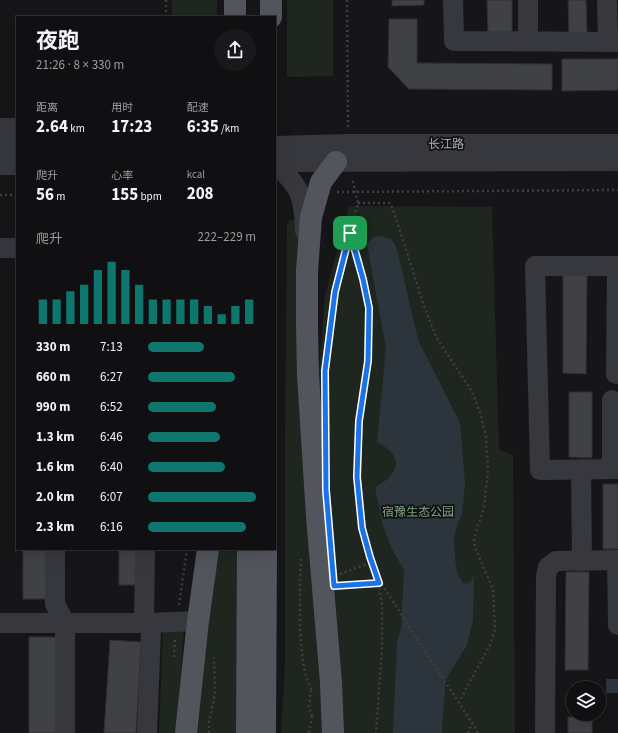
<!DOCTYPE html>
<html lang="zh">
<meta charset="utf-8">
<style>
:root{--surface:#101012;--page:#19191b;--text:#f1f3f6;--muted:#9c9d9f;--line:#303032;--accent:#0f766e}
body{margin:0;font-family:"Source Sans 3","Noto Sans SC",sans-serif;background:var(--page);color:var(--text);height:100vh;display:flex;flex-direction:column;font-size:15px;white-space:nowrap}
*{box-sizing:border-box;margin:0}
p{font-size:13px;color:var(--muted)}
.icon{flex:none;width:22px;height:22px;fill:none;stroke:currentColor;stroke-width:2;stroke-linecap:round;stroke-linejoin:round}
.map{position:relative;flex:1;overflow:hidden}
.sheet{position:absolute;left:16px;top:16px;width:260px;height:534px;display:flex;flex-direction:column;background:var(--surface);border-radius:0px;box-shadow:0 4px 16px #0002,0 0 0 1px var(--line)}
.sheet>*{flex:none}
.controls{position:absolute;left:566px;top:681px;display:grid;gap:8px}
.controls a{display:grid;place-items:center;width:40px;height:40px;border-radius:50%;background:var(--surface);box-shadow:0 4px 16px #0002,0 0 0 1px var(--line);font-size:20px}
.pin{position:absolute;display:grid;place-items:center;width:34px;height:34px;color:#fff;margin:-17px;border-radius:8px;box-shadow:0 2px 6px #0006}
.round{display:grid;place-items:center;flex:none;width:42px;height:42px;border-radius:21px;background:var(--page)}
.head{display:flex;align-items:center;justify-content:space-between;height:68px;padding:0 20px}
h1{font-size:22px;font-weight:700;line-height:30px}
.figures{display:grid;grid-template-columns:repeat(3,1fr);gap:6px;height:68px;padding:4px 20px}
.figures div{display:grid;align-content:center}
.figures b{font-size:17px;font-weight:700}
.figures small{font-size:11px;font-weight:400}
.figures p{font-size:11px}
.chart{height:112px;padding:8px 20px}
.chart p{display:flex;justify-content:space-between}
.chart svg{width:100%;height:72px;margin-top:4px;stroke:var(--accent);stroke-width:6}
ul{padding:0 20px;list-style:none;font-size:13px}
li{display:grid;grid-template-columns:64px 48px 1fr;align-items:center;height:30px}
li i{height:10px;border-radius:5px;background:var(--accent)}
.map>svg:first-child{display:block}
.green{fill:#1e261f}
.water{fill:#2c353c}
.building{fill:#404145;stroke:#303034}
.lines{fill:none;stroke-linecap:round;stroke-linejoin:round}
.path{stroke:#3d3f44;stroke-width:2.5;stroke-dasharray:2 3;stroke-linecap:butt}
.minor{stroke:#37383d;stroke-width:20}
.major{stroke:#53555c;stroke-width:22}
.route-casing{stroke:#fff;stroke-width:8}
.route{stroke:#1a73e8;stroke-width:5}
.labels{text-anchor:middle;stroke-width:3.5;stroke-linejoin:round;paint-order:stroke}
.street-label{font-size:12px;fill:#a8adb8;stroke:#111113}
.park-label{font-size:12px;fill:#7fa381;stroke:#111113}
</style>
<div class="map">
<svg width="618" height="733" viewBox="0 0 618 733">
<rect width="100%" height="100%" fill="#161618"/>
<g class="green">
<rect x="172" y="0" width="45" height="17"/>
<polygon points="287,0 333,0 333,76 287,77"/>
<polygon points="349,206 492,207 499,450 513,455 515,733 342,733 318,382 325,295"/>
<polygon points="291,220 296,220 300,226 327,733 281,733 285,664 285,428 287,222"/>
<polygon points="219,549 241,549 237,733 194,733 198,685"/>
<polygon points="184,627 177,733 159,733 163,628"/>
</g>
<g class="water">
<path d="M379 236C393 238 394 241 398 253L418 340 460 423 465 483 462 514 458 522 454 538 455 559 458 576 464 584 470 583 474 575 473 620 467 645 446 679 442 725V733H393L397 642 401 628 404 570 392 549 383 526 375 487C388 481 404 467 391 452 388 448 382 445 377 442L386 348 367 244 373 238Z"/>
<rect x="606" y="679" width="12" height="14"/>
</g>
<g class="building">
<polygon points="392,0 424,0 424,5 392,6"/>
<polygon points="487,0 512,0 512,35 488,35"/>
<polygon points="568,0 586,0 587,34 569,35"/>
<polygon points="389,19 417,19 417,63 552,64 552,90 409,89 388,67"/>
<polygon points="562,59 618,59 618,90 562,91"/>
<polygon points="563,275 587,275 586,374 563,373"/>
<polygon points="569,392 592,392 592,458 569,457"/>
<rect x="603" y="484" width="15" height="65"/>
<rect x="23" y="549" width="24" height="50"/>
<rect x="119" y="549" width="23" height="36"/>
<polygon points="566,572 589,572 588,670 565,670"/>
<rect x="29" y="637" width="28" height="96"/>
<polygon points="110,640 141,642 136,733 104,733"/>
<rect x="568" y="717" width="24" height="16"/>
</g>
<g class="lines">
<g class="path">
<polyline points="166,0 166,17"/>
<polyline points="347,0 348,127"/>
<polyline points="337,192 618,190"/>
<polyline points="0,195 17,195"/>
<polyline points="358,203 389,203 393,209 424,306 436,337 471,390 480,412 486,437 488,470 484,508 474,538 475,548 493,589 495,629 490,645 459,702"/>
<polyline points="350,234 363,279 369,308 368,361 359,421 357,477 362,528 369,557 378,578 382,605 382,646 376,733"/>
<polyline points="328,349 335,292 358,203 352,178"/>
<path d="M301 559C300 590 296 666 312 690"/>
<polyline points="340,574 372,562"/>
<polyline points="379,580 476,729 477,733"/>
<polyline points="340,586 379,583"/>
<polyline points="179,605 187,549"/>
<polyline points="174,657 175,638"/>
<polyline points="311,690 309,706 312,717"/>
<polyline points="209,733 209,722 215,694 214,658"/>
<polyline points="309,733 312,717 314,715"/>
<polyline points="468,733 472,723"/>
</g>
<g class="minor">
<polyline points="453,0 454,41 618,42"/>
<polyline points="607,0 608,42"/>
<polyline points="528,41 528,0"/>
<polyline points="0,128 17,128"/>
<polyline points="275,146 348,144 618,144"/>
<polyline points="0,147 17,147"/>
<polyline points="275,162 618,161"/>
<path d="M275 163C301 188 304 196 305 231"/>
<polyline points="0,165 17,165"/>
<polyline points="0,248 17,248"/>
<polyline points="618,266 535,266 540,470 618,469"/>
<polyline points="616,374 617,266"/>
<polyline points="581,469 582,561"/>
<polyline points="612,469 612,400"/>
<polyline points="55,549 55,604 65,623 65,733"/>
<polyline points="617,560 618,625"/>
<polyline points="0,623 148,623 151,631 147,733"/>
<polyline points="144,623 145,549"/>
<polyline points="148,623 198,621"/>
<polyline points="545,733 546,576 548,567 556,561 618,560"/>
</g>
<g class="major">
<polyline points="235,0 235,17"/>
<polyline points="271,0 271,17"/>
<polyline points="186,733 198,621 208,549"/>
<polyline points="247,733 248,549"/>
<polyline points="265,733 266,549"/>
<polyline points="333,733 331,683 317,516 308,375 307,325 307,271 311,217 321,182 336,162"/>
</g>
</g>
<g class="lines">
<defs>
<polygon id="route" points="350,233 363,279 369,308 368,361 359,421 357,477 362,528 370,557 379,583 334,586 326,490 325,371 335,292"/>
</defs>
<use href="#route" class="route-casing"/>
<use href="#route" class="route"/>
</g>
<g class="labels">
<g class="street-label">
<text x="446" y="148">长江路</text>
</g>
<g class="park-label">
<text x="418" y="516">宿豫生态公园</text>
</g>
</g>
</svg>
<div class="controls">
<a><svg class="icon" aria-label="layers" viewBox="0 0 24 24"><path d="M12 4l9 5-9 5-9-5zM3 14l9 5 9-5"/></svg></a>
</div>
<div class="pin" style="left:350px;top:233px;background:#1e9e55"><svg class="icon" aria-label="arrive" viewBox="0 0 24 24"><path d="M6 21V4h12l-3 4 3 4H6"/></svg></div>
<section class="sheet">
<div class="head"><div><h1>夜跑</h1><p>21:26 · 8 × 330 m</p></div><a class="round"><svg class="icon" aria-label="share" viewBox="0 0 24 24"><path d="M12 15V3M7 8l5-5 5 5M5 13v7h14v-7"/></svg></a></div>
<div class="figures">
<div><p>距离</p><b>2.64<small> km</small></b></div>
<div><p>用时</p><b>17:23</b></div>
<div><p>配速</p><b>6:35<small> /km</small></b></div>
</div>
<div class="figures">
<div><p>爬升</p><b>56<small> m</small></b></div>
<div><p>心率</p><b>155<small> bpm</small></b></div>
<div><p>kcal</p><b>208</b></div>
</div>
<div class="chart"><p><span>爬升</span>222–229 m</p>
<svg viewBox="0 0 160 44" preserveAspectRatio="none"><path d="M5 44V29M15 44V29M25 44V24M35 44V20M45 44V11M55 44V6M65 44V11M75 44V20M85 44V29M95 44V29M105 44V29M115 44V29M125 44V33M135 44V38M145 44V33M155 44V29"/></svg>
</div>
<ul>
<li><b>330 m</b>7:13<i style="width:52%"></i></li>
<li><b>660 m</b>6:27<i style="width:81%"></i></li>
<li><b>990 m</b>6:52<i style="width:63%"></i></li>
<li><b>1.3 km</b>6:46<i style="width:67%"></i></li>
<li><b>1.6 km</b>6:40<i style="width:71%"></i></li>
<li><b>2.0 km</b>6:07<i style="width:100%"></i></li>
<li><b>2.3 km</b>6:16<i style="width:91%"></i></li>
</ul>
</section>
</div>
